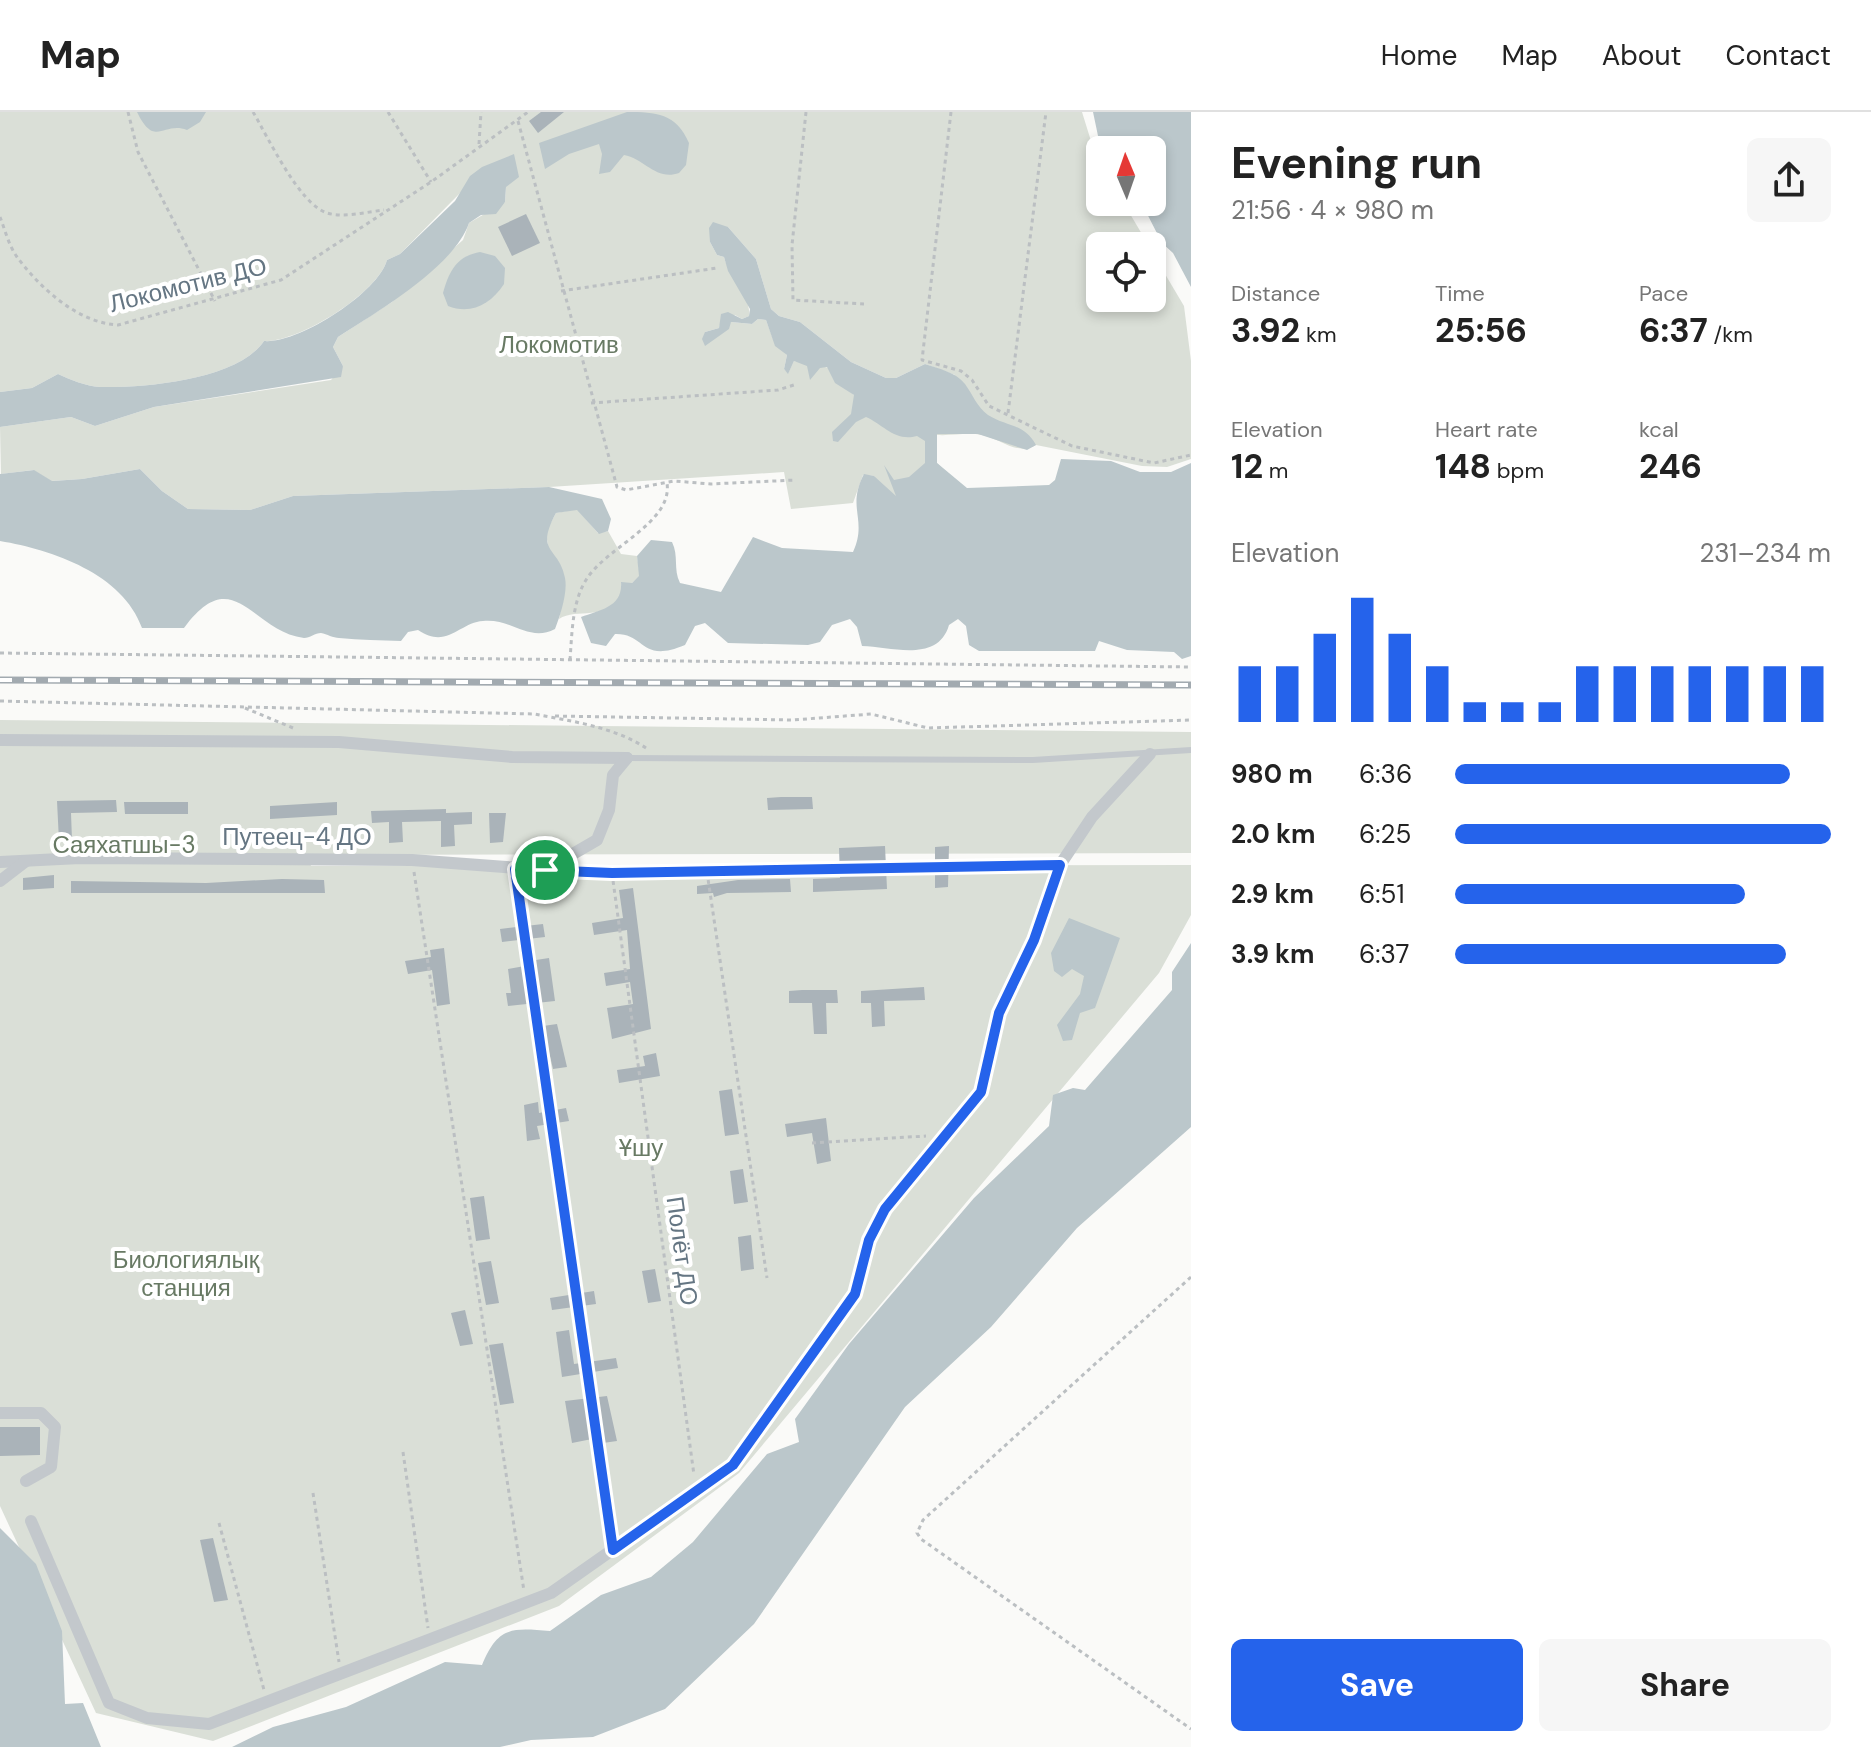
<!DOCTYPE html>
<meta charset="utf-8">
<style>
:root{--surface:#fff;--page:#f6f6f6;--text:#222;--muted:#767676;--line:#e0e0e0;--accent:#2563eb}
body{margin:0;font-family:"DM Sans",sans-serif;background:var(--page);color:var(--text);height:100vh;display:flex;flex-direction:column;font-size:30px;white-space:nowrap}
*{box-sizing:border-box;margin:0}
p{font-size:26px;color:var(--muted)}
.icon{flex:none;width:44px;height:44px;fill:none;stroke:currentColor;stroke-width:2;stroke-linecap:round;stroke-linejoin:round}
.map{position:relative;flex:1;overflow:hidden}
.details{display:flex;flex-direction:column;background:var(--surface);width:680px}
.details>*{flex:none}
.needle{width:52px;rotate:358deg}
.buttons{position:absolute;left:1086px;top:24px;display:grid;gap:16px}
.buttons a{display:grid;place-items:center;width:80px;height:80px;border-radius:12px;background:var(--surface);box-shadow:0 4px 12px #0003;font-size:40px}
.pin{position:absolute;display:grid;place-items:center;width:68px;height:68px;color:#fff;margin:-34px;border:4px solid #fff;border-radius:50%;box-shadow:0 2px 8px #0007}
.round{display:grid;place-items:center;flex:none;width:84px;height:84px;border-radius:12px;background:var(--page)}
.head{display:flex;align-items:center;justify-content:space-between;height:136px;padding:0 40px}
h1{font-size:44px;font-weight:700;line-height:60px}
.stats{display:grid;grid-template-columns:repeat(3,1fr);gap:12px;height:136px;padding:8px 40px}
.stats div{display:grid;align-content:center}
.stats b{font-size:34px;font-weight:700}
.stats small{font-size:22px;font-weight:400}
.stats p{font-size:22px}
.chart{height:224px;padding:16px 40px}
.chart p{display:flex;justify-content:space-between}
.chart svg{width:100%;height:144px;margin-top:8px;stroke:var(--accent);stroke-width:6}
.button{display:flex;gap:16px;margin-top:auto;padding:16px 40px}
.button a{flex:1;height:92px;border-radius:12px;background:var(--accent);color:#fff;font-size:32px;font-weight:700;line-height:92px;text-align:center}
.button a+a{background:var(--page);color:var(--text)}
ul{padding:0 40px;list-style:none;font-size:26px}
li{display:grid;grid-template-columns:128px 96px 1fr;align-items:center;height:60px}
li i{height:20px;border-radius:10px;background:var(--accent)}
header{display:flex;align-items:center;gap:48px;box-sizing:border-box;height:112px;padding:0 40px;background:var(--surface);border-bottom:2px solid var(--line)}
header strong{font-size:38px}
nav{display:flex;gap:44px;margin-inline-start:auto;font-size:28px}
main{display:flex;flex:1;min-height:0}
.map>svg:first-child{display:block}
.green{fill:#dadfd7;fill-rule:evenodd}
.water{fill:#bbc7cb}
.building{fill:#aab3b9}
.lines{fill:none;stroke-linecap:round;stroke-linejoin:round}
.path{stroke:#bbbfc2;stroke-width:3;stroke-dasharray:4 4;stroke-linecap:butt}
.service{stroke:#c3c8cc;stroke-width:6}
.minor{stroke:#c3c8cc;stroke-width:12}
.rail-casing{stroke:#a2aab0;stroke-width:7}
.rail{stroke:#fff;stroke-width:4;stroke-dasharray:12;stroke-linecap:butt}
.route-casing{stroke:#fff;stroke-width:16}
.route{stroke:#2563eb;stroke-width:10}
.labels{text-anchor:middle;stroke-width:8;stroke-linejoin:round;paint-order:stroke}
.street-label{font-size:24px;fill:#657683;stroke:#fff}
.park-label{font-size:24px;fill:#687a64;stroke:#fff}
</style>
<header>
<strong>Map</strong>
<nav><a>Home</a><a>Map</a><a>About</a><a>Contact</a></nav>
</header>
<main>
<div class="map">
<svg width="1191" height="1635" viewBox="0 0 1191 1635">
<rect width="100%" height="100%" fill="#fafaf8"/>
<g class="green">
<path d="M0 0H1082L1100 58V90H1123L1149 134H1100V186H1152V140L1184 194 1191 249V347L1167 355 1142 354 1036 333C1017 344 1001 327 982 323 967 320 952 324 937 323V351L957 370 1066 510 875 369 874 364 863 363 853 391 791 397 784 360 549 375 293 384 250 398 188 397 162 379 140 357 82 367 51 369 33 358 1 362 0 315 71 305 95 314 154 295 331 268 343 254 333 235 338 225 392 190 463 128 469 111 505 90 506 75 463 78 400 142 387 148C378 181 298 231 264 229 238 268 145 276 100 275 86 274 71 268 58 262L32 276 0 280ZM728 115 756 147 771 197 779 204 800 210 851 250 886 266H896L925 252 955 263 854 283 833 266 830 256 794 249 788 261 784 257 787 243 773 227 766 208 758 207 752 212 731 210 717 225 705 220 719 216 721 209 735 203 742 207 749 204C752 186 729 165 724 145L717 143 710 130Z"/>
<path d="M577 397 598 421 608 419 621 442 637 444 640 464 632 471H621L622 481C606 511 577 495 559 507L563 486 560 454 549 441 546 420 556 401Z"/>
<polygon points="0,608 1191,620 1191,741 308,743 311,754 1191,753 1191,803 1159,861 739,1361 559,1494 213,1629 96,1601 0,1394"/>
</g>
<g class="water">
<path d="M137 0H206L200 10 187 18C163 9 155 37 137 0Z"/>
<path d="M627 0C656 0 676 1 689 31L686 53 679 61C656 69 645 47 624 43L610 60 599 62 602 42 599 32 569 42 545 57 539 31Z"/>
<polygon points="1093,0 1191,0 1191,175 1173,141 1162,131 1141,90 1152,90 1152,38 1101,38"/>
<path d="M514 42 519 65 506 75 505 90 496 102 481 103 469 111C454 155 377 200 338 225L333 235 343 254 341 265 154 295 95 314 71 305 0 315V280L32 276 58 262C71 268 86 274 100 275 145 276 238 268 264 229 298 232 378 181 387 148L400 142 455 89 470 64 482 55Z"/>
<path d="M713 110 728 115 756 147 771 197 779 204 800 210 851 250 886 266H896L925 252C939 257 956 260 965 272 973 283 977 295 988 303 1007 315 1024 311 1036 333L1027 338 978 322H937V351L967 376 1049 373 1055 368 1061 347 1111 349 1140 360H1171L1191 351V544L1182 547 1174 540 1127 538 1099 529 1095 539H979L969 533 966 514 958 507 949 513C938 551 892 535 862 534L857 515 850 507 832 513 820 530 808 533 728 531 705 511 695 514 685 533C640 552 646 521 615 522L606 534 591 531 581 505C600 498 623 495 621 470L632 471 639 464 637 444 651 428 672 430C679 444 673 457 680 471L721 480 753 425 782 436 853 440C868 407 846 396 864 362L874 364 896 384 884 353 894 368 909 365 925 351V329L917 324C895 330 884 313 866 305L856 310 838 330 833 329 832 320 851 302 854 283 835 271 827 255 820 256 810 268 807 254 794 249 788 262 784 257 787 243 775 234 766 208 758 207 752 212 731 210 729 217 705 234 702 227 705 220 719 216 721 202 728 200 742 207 749 204 750 197 728 159 724 145 717 143 710 130 709 116Z"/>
<path d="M480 140 495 144 505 156 504 172C491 192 471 203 448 194L443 181C449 159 457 144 480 140Z"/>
<path d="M140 357 162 379 188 397 250 398 293 384 549 375 602 387 611 407 608 419 599 422 577 398 556 401C534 442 559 434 565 466 568 480 560 504 555 517 529 531 512 506 483 509 460 510 447 538 418 518L408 520 401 529C381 528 360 528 339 526 333 526 327 522 321 521 315 521 310 526 304 526 252 520 234 448 184 516H142C123 462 53 438 0 429V362L34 358 52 369 82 367Z"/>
<polygon points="1069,806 1120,826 1095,896 1080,901 1072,928 1063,929 1057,913 1080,882 1084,864 1072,857 1062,865 1054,859 1051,841"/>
<path d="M1191 831V1015L1077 1116 991 1215 905 1295 754 1512 665 1597 593 1625 531 1628 500 1635H232L273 1615 346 1595 445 1550 482 1553C498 1514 512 1516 550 1519L601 1483 651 1465 693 1430 767 1342 799 1330 795 1307 849 1232 974 1086 1049 1014 1053 983 1073 976 1085 978 1172 878V860Z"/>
<polygon points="0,1416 36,1452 62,1519 65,1592 83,1591 101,1635 0,1635"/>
</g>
<g class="building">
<polygon points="541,0 564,0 538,21 529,9"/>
<polygon points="526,102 540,131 512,144 498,115"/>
<polygon points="781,685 812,685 813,697 768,698 767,686"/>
<polygon points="116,688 117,700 71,701 72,728 59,729 57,689"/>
<polygon points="124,690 188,690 188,702 125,702"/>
<polygon points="337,690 337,703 270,707 270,694"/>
<polygon points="446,697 446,701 472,700 472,712 454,713 455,734 441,735 441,709 402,710 403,730 389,731 389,710 372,711 371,699"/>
<polygon points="489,701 506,701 503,730 490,731"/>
<polygon points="885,734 887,777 813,780 813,767 840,766 839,736"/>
<polygon points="949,734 948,775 935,776 935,735"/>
<polygon points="54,763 54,776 23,778 23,766"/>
<polygon points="282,767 324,768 325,781 71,781 71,769 206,771"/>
<polygon points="790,767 791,780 727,781 714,785 713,781 697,782 697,774 738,768"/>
<polygon points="633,776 651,917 612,927 607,896 633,892 630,870 606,874 604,861 630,857 627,818 594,823 592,811 623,806 619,778"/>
<polygon points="543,812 545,825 502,830 500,817"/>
<polygon points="444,836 450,892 437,894 432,858 408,862 405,849 431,845 430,838"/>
<polygon points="549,846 555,889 508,894 506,881 511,881 508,857 536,852 536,848"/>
<polygon points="924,875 925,888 884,889 885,914 872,915 871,891 861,891 861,879"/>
<polygon points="802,878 837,878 838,891 826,891 827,922 814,922 812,891 789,891 789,879"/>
<polygon points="557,912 567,955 553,957 543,914"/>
<polygon points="656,941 660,964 619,971 617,958 645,954 643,944"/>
<polygon points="732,977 739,1022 725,1024 719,979"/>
<polygon points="538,990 539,1001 566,996 569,1009 537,1014 540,1027 527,1029 524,993"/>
<polygon points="826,1006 831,1049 817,1052 812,1021 787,1025 785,1012"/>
<polygon points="743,1057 748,1090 734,1092 730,1059"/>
<polygon points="484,1084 490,1127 476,1129 470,1086"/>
<polygon points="751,1123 754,1157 741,1159 738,1125"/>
<polygon points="491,1149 499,1191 486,1193 478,1151"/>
<polygon points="655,1157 661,1189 648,1191 642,1159"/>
<polygon points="594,1179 596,1192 552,1198 550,1186"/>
<polygon points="465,1198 473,1232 460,1234 451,1201"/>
<polygon points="569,1218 574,1252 616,1246 618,1256 562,1265 556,1220"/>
<polygon points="503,1231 514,1291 500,1293 489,1233"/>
<polygon points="607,1284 617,1329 603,1331 602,1325 572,1331 565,1289"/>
<polygon points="0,1315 40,1315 40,1343 0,1344"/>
<polygon points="213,1426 228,1488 214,1490 200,1428"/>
</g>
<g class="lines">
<g class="path">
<polyline points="128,0 138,40 215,189"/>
<path d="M253 0C268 25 299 92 327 101 344 106 366 100 384 98"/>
<polyline points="388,0 431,70"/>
<polyline points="806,0 792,133 793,188 864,192"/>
<polyline points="951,0 922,248 961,259 972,268 989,294 1072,334 1154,351 1191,343"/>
<polyline points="518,9 617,375 626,378 674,369 711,372 795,368"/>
<polyline points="479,32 481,0"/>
<path d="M0 105C5 118 9 134 17 145 40 176 78 211 118 213L281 168 431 70 528 0"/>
<polyline points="561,179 717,156"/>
<polyline points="591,291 778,278 797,272"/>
<polyline points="1008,301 1046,0"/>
<polyline points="0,541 1191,555"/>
<path d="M570 548C572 522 572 490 586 468 606 435 673 411 667 371"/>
<path d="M0 589 534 602C571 609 614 615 646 636"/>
<polyline points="245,596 293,616"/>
<polyline points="555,604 793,608 871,602 928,616 1191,608"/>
<polyline points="568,759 1048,753"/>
<polyline points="414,760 524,1479"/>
<polyline points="707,760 767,1166"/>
<polyline points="612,761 694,1363"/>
<polyline points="517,769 611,1423"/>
<polyline points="812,1031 926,1024"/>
<polyline points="1191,1165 923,1408 917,1421 921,1427 1191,1617"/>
<polyline points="403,1340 428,1516"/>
<polyline points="313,1381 339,1550"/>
<polyline points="219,1411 264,1578"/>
</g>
<polyline class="service" points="627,646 1033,648 1191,638"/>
<g class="minor">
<polyline points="0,628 339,630 512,645 627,646"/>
<polyline points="0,750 80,746 412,748 545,758 597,728 609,698 613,663 627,646"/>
<polyline points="0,769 26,749"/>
<polyline points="0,1301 41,1301 55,1315 51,1355 26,1369"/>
<polyline points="31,1409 109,1591 147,1606 209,1612 551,1481 733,1353 855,1182 869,1128 885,1097 981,980 999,901 1034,828 1060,753 1092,705 1150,642"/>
</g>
<defs>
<polyline id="rail" points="0,568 1191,573"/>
</defs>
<use href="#rail" class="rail-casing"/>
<use href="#rail" class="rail"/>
</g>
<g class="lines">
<defs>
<polygon id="route" points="1060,753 1034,828 999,901 981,980 885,1097 869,1128 855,1182 733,1353 613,1438 515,757 612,761"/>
</defs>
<use href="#route" class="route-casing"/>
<use href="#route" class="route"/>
</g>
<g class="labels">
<g class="street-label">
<text transform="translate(188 173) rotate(-14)" y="8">Локомотив ДО</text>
<text x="297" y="733">Путеец-4 ДО</text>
<text transform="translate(682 1139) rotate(82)" y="8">Полёт ДО</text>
</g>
<g class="park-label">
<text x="559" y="241">Локомотив</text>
<text x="124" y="741">Саяхатшы-3</text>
<text x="641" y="1044">Ұшу</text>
<text x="186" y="1156">Биологиялық<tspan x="186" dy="28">станция</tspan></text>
</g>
</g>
</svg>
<div class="buttons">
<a><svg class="needle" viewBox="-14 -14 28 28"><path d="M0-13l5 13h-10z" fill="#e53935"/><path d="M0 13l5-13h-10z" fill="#767676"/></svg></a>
<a><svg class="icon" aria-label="locate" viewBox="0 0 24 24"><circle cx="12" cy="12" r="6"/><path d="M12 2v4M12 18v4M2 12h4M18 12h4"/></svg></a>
</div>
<div class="pin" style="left:545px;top:758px;background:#1e9e55"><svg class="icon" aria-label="arrive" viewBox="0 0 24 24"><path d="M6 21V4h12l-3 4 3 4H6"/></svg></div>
</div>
<section class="details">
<div class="head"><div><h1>Evening run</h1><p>21:56 · 4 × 980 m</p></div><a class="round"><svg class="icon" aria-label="share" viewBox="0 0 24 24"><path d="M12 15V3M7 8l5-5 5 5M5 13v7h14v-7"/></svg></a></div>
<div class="stats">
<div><p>Distance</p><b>3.92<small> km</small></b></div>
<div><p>Time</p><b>25:56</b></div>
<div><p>Pace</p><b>6:37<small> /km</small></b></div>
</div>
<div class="stats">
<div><p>Elevation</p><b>12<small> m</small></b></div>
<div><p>Heart rate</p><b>148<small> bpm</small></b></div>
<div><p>kcal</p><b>246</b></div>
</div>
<div class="chart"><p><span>Elevation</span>231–234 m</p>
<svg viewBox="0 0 160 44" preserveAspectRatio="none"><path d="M5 44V27M15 44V27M25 44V17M35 44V6M45 44V17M55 44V27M65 44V38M75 44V38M85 44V38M95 44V27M105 44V27M115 44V27M125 44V27M135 44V27M145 44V27M155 44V27"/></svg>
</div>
<ul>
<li><b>980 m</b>6:36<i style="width:89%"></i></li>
<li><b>2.0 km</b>6:25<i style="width:100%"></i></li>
<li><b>2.9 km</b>6:51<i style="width:77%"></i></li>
<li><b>3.9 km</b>6:37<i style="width:88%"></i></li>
</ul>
<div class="button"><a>Save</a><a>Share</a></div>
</section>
</main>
